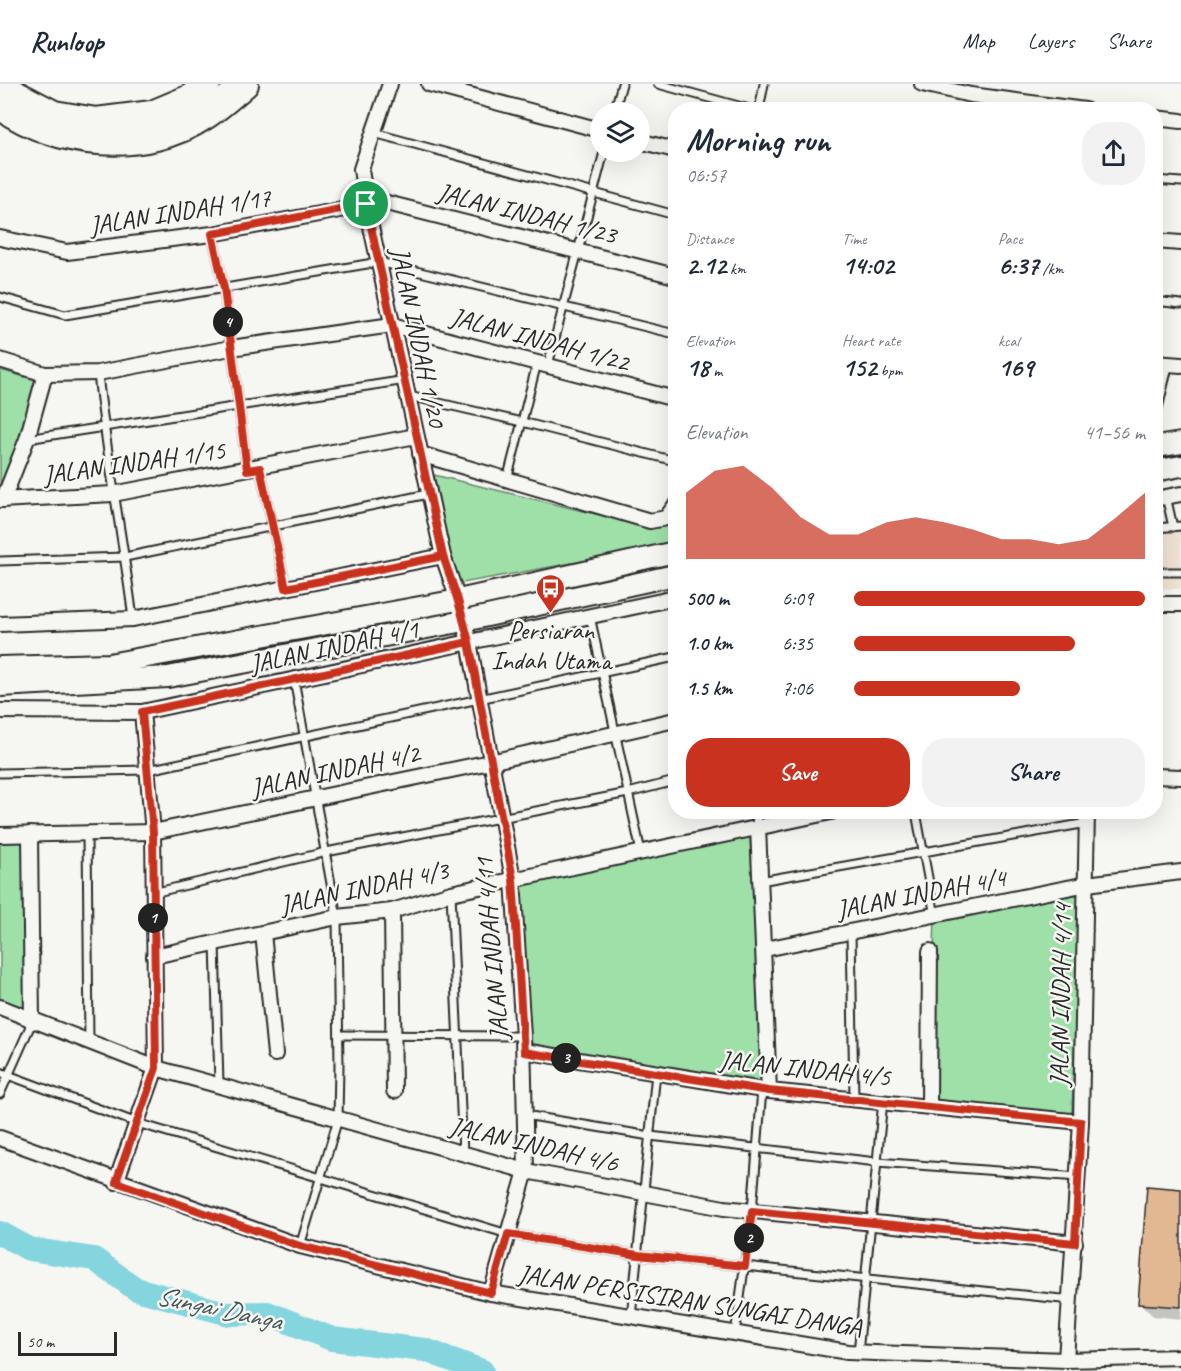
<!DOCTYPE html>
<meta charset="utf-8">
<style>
:root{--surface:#fff;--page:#f2f2f3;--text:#1f2937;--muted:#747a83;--line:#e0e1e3;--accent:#c8321e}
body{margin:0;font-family:Caveat,sans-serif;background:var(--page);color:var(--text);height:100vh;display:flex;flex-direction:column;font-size:22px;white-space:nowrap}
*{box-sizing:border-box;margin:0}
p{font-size:20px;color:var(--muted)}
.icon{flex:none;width:33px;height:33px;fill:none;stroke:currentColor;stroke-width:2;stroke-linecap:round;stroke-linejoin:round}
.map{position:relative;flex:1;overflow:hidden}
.sheet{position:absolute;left:668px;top:18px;width:495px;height:717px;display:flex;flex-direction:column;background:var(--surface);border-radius:24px;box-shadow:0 6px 24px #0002}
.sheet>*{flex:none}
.fabs{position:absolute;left:590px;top:18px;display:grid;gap:12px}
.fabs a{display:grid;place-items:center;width:60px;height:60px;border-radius:50%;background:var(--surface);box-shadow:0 6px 24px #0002;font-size:30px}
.scale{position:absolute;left:18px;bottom:15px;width:99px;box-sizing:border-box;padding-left:6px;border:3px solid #2b2b2b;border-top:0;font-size:16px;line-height:21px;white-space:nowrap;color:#2b2b2b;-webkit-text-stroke:4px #f6f6f2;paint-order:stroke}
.pin{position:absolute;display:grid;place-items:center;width:51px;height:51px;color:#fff;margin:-26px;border:3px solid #fff;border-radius:50%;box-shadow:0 2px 6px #0007}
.km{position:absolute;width:30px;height:30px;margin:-15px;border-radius:50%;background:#222;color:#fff;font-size:16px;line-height:30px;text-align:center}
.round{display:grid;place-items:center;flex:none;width:63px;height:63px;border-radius:24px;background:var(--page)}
.overview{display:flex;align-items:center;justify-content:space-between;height:102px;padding:0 18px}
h1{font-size:33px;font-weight:800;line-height:45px}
.figures{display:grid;grid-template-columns:repeat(3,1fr);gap:9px;height:102px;padding:6px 18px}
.figures div{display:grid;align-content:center}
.figures b{font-size:26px;font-weight:800}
.figures small{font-size:16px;font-weight:400}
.figures p{font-size:16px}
.chart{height:168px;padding:12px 18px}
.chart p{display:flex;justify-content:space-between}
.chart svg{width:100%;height:108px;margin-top:6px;fill:var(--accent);opacity:.7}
.button{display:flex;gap:12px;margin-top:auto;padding:12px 18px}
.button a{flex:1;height:69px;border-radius:24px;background:var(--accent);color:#fff;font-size:24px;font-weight:800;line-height:69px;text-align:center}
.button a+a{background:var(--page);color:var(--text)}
ul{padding:0 18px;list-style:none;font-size:20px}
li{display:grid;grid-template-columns:96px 72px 1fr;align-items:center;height:45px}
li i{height:15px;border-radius:8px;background:var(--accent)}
header{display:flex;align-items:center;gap:36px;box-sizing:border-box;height:84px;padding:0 30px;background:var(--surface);border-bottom:2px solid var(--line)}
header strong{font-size:28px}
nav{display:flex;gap:33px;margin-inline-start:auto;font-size:21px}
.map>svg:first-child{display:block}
.built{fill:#f0e3d5}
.green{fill:#9fe0a9;stroke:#65866a;stroke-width:1.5}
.shadow{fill:#0003}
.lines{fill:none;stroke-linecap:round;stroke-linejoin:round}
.river{stroke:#85d5de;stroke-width:24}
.building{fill:#e2b892;stroke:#2b2b2b;stroke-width:1.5}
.service-casing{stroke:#2b2b2b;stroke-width:11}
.minor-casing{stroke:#2b2b2b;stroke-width:18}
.secondary-casing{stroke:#2b2b2b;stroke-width:24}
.motorway-casing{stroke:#2b2b2b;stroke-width:30}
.service{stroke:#f6f6f2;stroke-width:7}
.minor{stroke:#f6f6f2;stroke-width:14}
.secondary{stroke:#f6f6f2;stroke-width:20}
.motorway{stroke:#f6f6f2;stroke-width:26}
.route-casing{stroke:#fff;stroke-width:12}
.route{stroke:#c8321e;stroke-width:8}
.labels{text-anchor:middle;stroke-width:5;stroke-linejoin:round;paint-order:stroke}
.street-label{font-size:26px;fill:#2b2b2b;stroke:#f6f6f2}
.poi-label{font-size:26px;fill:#2b2b2b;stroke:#f6f6f2}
.water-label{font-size:27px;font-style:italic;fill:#425658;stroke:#f6f6f2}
</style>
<header>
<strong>Runloop</strong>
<nav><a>Map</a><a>Layers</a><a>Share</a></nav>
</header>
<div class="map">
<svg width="1181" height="1287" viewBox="0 0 1181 1287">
<rect width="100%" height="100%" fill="#f6f6f2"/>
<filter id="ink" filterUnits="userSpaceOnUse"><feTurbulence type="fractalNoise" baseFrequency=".0167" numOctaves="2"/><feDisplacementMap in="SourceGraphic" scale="12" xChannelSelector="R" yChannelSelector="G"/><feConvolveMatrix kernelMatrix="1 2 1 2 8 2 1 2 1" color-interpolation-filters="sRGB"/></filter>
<g filter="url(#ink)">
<polygon class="built" points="1181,437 1181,505 1155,504 1155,438"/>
<g class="green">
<polygon points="0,286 39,297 2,408 0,408"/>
<polygon points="434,391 649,443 664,442 675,432 675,460 457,500"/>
<polygon points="750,753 764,1002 528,962 517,799"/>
<polygon points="0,754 27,754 28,933 0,921"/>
<polygon points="1080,810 1072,1029 929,1022 935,832"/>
</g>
<polygon class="shadow" points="1181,1106 1181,1235 1153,1232 1140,1219"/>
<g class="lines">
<polyline class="river" points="0,1149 29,1165 94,1175 136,1205 229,1230 267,1229 332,1255 425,1266 482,1287"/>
</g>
<polygon class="building" points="1147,1102 1181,1105 1181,1223 1138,1220"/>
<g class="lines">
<defs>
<g id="service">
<polyline points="658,0 753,26"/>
<polyline points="759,26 764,0"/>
<polyline points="614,28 622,0"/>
<polyline points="374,49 675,131"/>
<polyline points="1155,96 1181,98"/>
<polyline points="212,150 224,204 247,386"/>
<polyline points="0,213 65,231 379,178 675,250"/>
<polyline points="1155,217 1181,220"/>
<polyline points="548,281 604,68"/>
<path d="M98 289C106 372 123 453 133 535"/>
<polyline points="409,312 522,338 675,377"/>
<polyline points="27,355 406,296"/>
<polyline points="260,384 286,504"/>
<polyline points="507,396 537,279"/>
<polyline points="1166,412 1173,443"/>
<polyline points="1155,444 1181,442"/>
<polyline points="0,477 125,473 428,410"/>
<polyline points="1155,488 1181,488"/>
<polyline points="590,532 641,768"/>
<polyline points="294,595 337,833 339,982 338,1035 300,1162"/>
<polyline points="0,689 148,686 675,573"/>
<polyline points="755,728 758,743"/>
<polyline points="916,728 935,832"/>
<polyline points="87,749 89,959"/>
<polyline points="760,797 1087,739"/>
<polyline points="153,809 326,768 628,709 675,697"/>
<polyline points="451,809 463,1069"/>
<polyline points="851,848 854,1014"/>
<polyline points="215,858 219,1000"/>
<polyline points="339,951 523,952"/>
<polyline points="0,988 137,1039 508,1150 638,1171 1071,1216"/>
<polyline points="0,1010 32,938"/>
<polyline points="525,1031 650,1052 877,1078 1078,1093"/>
<polyline points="631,1233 656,989"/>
<polyline points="735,1250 752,1127 762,1006"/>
<polyline points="858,1269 883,1017"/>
</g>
<g id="minor">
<polyline points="390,0 361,85 366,120 443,472 458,516 469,558 513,795 523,952 526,1087 491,1209"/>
<polyline points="429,0 600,46"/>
<polyline points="922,0 971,11 1085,26"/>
<polyline points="1155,34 1181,37"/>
<polyline points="639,57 675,66"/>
<polyline points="0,154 67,168 212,150 383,118 675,192"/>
<polyline points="1155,157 1181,159"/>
<polyline points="0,276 45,290 98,289 231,264 392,241 675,315"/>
<polyline points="1155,279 1181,281"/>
<polyline points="1155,322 1165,280"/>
<polyline points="420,370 650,437 666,434 675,422"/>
<polyline points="1155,415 1181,410"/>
<polyline points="0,416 113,410 416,352"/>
<polyline points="3,416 27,355 45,290"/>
<polyline points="1155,520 1181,520"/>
<polyline points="0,540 133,535 443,472"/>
<polyline points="0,627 142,628 675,514"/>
<polyline points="1155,692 1181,693"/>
<polyline points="758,743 769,1007"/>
<polyline points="30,750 32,938"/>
<polyline points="0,751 153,748 490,678 675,636"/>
<polyline points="392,827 394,1007"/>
<polyline points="263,849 275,970"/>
<polyline points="765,865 1087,800 1181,788"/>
<polyline points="154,872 337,833 392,827 451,809 831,728"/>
<polyline points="0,923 156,984 526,1087 724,1124 1075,1159"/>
<polyline points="524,967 769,1007 1081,1038"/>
<polyline points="929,1022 930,867"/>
<polyline points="0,1054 300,1162 491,1209 848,1268 1066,1276 1181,1273"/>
<polyline points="116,1098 156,984 153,748 142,628"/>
<polyline points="1066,1276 1081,1038 1087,728"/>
</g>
<g id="secondary">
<polyline points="1155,363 1181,359"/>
<polyline points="1155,387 1181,382"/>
<polyline points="0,583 109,580 458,516 675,468"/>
<polyline points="0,602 168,593 464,537 675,491"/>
</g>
<g id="motorway">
<polyline points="0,2 54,30 96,37 152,30 190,14 207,0"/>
<path d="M0 22C57 63 145 72 205 32 219 23 232 11 245 0"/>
</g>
</defs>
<use href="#service" class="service-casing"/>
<use href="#minor" class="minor-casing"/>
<use href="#secondary" class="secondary-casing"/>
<use href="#motorway" class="motorway-casing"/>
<use href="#service" class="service"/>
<use href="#minor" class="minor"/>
<use href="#secondary" class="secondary"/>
<use href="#motorway" class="motorway"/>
</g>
</g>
<g class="lines" filter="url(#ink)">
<defs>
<path id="route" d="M366 120 443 472 458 516 469 558 142 628 153 748 156 984 116 1098 300 1162 491 1209 508 1150 638 1171 745 1182 752 1127 1075 1159 1081 1038 769 1007 524 968 513 795 469 558C462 529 453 500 443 472L286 504 260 384 247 386 224 204 212 150 366 120"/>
</defs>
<use href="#route" class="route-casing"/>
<use href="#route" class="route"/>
</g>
<defs>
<symbol id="bus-pin" viewBox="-11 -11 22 30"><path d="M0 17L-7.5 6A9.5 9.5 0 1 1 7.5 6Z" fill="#c8321e" stroke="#f6f6f2"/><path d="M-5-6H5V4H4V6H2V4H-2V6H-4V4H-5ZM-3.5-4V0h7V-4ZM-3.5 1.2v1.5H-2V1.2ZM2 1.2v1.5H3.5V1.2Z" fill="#fff"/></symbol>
</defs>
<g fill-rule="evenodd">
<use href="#bus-pin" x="534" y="488" width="33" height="45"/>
</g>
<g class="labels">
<g class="street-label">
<text transform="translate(180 127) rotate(-9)" y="9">JALAN INDAH 1/17</text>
<text transform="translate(527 129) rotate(14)" y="9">JALAN INDAH 1/23</text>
<text transform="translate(419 253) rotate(78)" y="9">JALAN INDAH 1/20</text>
<text transform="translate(540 255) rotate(15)" y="9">JALAN INDAH 1/22</text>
<text transform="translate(134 378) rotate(-8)" y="9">JALAN INDAH 1/15</text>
<text transform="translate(334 562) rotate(-12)" y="9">JALAN INDAH 4/1</text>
<text transform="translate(335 686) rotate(-12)" y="9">JALAN INDAH 4/2</text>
<text transform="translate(364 803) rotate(-12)" y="9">JALAN INDAH 4/3</text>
<text transform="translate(921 809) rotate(-11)" y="9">JALAN INDAH 4/4</text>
<text transform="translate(491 865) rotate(-95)" y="9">JALAN INDAH 4/11</text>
<text transform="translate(1060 911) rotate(-89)" y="9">JALAN INDAH 4/14</text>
<text transform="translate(805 984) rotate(6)" y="9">JALAN INDAH 4/5</text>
<text transform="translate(534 1060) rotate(13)" y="9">JALAN INDAH 4/6</text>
<text transform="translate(690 1216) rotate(9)" y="9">JALAN PERSISIRAN SUNGAI DANGA</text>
</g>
<g class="poi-label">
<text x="551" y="555">Persiaran<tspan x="551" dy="30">Indah Utama</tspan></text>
</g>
<g class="water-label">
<text transform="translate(219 1224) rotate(12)" y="9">Sungai Danga</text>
</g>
</g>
</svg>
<div class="fabs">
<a><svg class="icon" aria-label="layers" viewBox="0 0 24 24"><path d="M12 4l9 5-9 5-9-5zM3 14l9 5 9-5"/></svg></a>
</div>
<div class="scale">50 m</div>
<div class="pin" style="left:366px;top:120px;background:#1e9e55"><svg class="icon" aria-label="arrive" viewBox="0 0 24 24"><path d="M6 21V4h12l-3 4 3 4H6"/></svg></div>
<b class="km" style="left:153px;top:834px">1</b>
<b class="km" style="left:749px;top:1154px">2</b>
<b class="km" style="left:566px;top:974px">3</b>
<b class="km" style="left:228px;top:238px">4</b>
<section class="sheet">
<div class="overview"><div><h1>Morning run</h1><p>06:57</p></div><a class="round"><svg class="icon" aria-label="share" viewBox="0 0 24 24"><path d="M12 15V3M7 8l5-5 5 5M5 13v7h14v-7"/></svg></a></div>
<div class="figures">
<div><p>Distance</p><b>2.12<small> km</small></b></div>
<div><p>Time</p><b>14:02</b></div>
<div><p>Pace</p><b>6:37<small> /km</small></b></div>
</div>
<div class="figures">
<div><p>Elevation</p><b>18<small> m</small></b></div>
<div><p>Heart rate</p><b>152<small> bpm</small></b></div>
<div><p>kcal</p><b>169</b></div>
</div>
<div class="chart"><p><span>Elevation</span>41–56 m</p>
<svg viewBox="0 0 160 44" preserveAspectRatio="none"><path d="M0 44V17L10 8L20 6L30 15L40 27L50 34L60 34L70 29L80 27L90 29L100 32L110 36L120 36L130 38L140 36L150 27L160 17V44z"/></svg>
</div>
<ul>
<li><b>500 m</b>6:09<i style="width:100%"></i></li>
<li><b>1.0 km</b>6:35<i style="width:76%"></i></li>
<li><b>1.5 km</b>7:06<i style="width:57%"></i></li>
</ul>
<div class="button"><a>Save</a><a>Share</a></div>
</section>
</div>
